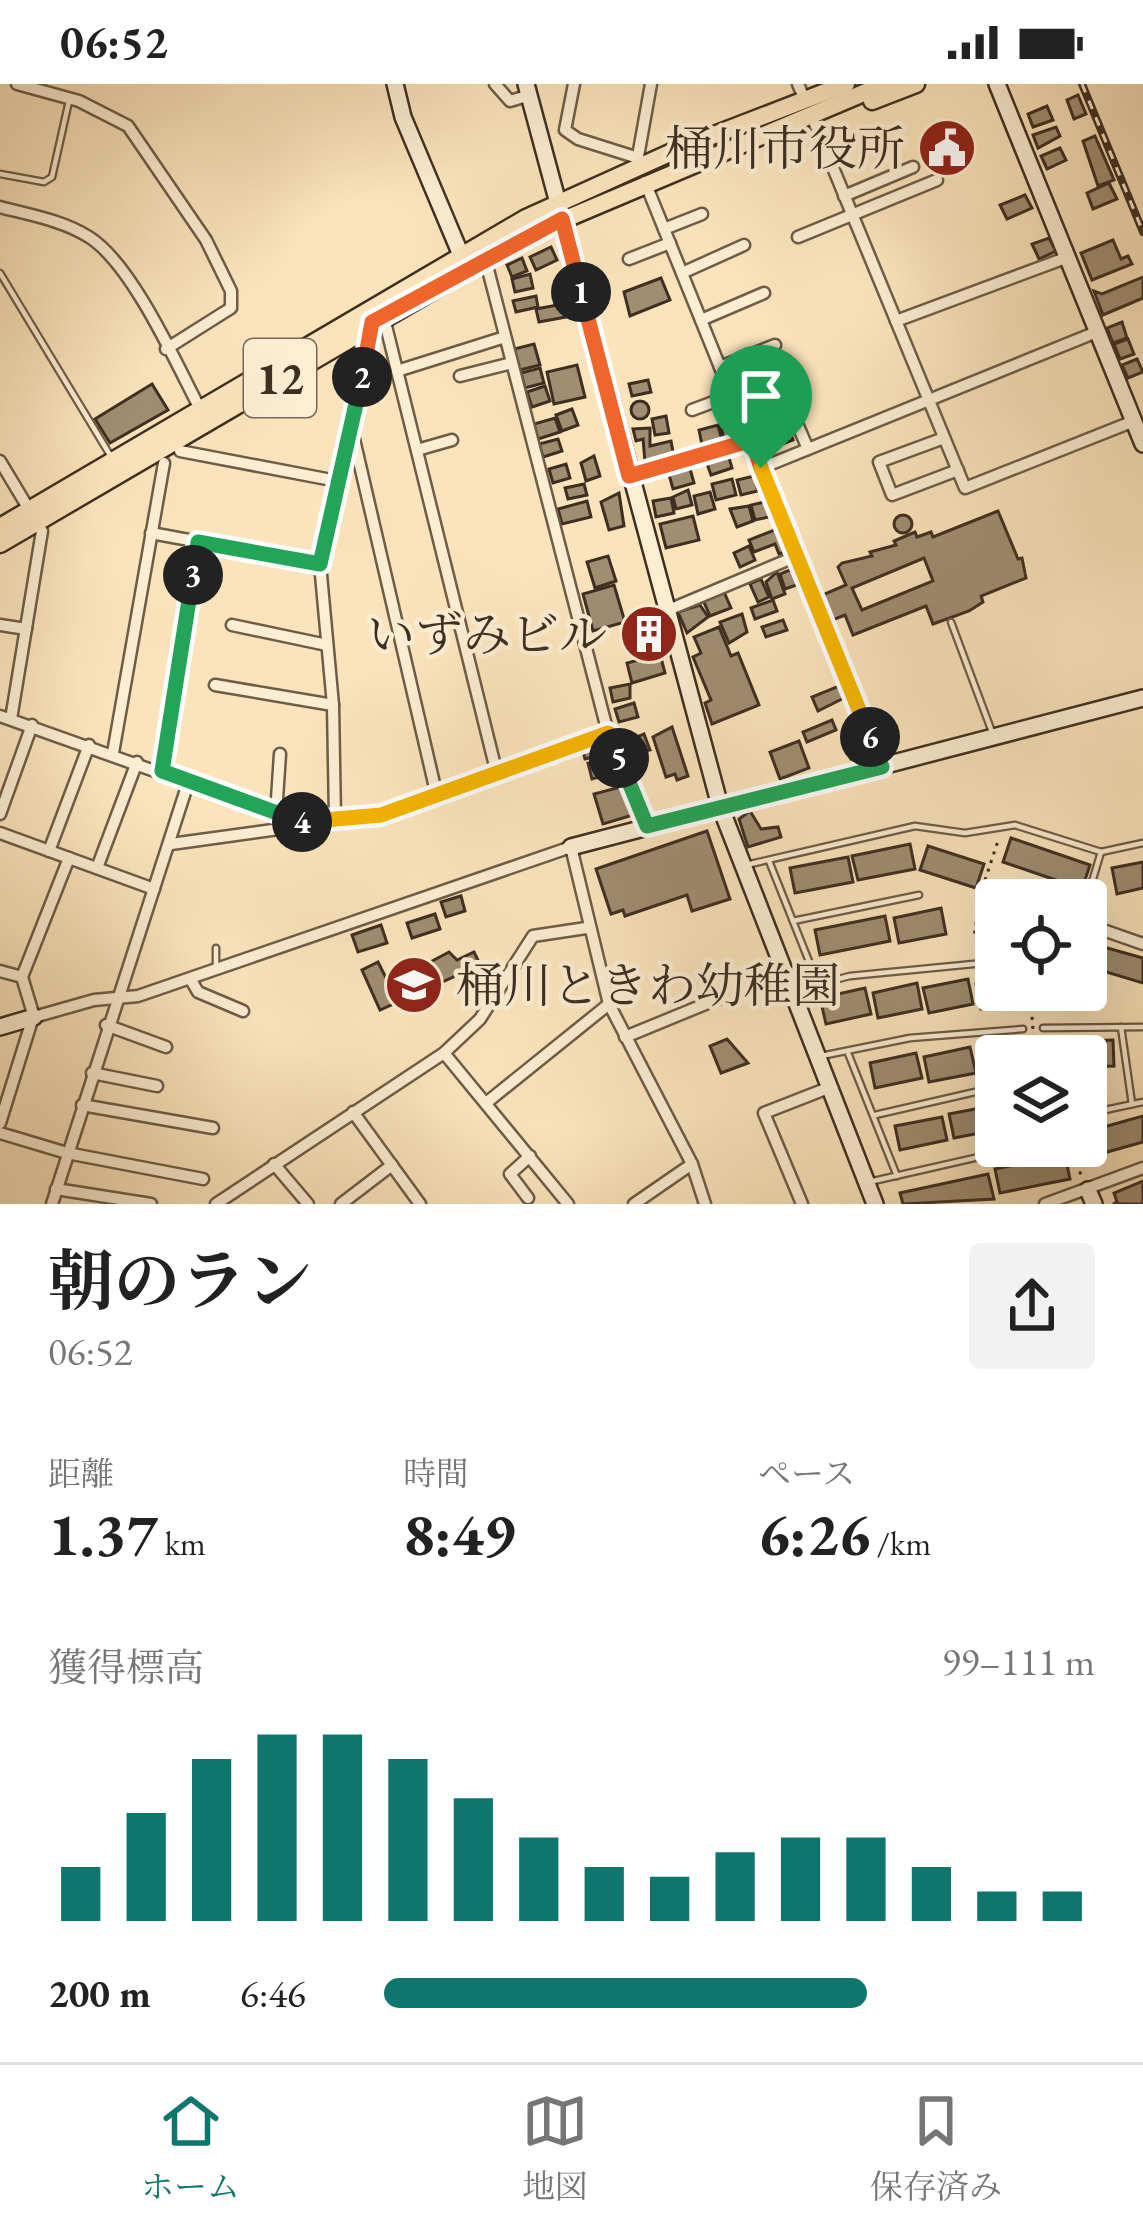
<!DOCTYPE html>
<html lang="ja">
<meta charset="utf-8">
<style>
:root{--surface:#fff;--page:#f2f2f2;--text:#222;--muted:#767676;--line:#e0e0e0;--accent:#0f766e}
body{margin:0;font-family:"EB Garamond","Noto Serif JP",serif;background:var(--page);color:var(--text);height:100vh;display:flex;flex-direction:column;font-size:45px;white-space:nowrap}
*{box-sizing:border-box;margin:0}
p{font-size:39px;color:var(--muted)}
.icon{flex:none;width:66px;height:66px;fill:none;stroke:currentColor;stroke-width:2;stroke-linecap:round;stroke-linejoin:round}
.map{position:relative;height:1120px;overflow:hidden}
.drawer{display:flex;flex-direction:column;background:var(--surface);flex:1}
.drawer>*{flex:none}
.controls{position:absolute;left:975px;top:795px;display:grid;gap:24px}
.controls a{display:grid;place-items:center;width:132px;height:132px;border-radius:12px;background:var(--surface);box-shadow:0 12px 48px #0002;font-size:60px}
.pin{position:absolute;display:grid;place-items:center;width:102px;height:102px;color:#fff;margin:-123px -51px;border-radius:50% 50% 50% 0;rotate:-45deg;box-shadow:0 0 12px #0007}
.pin .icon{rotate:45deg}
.km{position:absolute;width:60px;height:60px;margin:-30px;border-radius:50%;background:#222;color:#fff;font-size:33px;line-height:60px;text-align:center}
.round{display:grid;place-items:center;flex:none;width:126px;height:126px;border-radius:12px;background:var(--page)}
.head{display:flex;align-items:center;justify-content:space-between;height:204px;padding:0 48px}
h1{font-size:66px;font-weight:700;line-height:90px}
.figures{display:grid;grid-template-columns:repeat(3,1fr);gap:18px;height:204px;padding:12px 48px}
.figures div{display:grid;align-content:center}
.figures b{font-size:60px;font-weight:700}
.figures small{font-size:33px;font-weight:400}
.figures p{font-size:33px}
.chart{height:336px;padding:24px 48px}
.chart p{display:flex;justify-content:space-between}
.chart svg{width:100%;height:216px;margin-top:12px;stroke:var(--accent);stroke-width:6}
ul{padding:0 48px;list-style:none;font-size:39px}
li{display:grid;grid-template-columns:192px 144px 1fr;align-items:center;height:90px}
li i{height:30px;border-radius:15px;background:var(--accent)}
.status{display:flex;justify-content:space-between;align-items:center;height:84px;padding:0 60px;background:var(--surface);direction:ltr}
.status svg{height:33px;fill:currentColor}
.tabs{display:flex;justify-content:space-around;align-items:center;height:168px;border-top:3px solid var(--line);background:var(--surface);font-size:33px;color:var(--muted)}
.tabs a{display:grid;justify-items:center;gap:6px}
.tabs .active{color:var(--accent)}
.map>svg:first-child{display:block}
.building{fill:#a08d72;stroke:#3e2e22;stroke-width:3;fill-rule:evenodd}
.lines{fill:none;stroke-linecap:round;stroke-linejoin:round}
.lane-casing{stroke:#6d5c48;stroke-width:9}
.street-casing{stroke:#6d5c48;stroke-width:15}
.secondary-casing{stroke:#3e2e22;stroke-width:20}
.primary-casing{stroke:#3e2e22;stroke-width:21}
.path{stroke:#3e2e22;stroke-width:3;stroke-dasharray:3 6;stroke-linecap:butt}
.lane{stroke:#fcedd3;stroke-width:4.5}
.street{stroke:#fcedd3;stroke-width:10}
.secondary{stroke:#fcedd3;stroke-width:15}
.primary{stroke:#fbe4bc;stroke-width:16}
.rail-casing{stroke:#3e2e22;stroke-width:8}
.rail{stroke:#fcedd3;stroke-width:3;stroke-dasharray:9;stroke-linecap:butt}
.split-1-casing{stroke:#fff;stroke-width:24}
.split-2-casing{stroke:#fff;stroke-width:24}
.split-3-casing{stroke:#fff;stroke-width:24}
.split-4-casing{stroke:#fff;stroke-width:24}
.split-5-casing{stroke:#fff;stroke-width:24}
.split-6-casing{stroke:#fff;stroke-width:24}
.split-7-casing{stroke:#fff;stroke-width:24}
.split-1{stroke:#f0652b;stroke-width:15}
.split-2{stroke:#f0652b;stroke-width:15}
.split-3{stroke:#22a559;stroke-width:15}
.split-4{stroke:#22a559;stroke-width:15}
.split-5{stroke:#f5b400;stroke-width:15}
.split-6{stroke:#22a559;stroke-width:15}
.split-7{stroke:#f5b400;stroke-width:15}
.labels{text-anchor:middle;stroke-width:9;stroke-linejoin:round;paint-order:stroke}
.shield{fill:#fcedd3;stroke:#776757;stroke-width:3}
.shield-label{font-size:45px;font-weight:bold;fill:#3e2e22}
.poi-label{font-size:48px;fill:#3e2e22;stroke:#fcedd3;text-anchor:end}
</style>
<div class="status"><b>06:52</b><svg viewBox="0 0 49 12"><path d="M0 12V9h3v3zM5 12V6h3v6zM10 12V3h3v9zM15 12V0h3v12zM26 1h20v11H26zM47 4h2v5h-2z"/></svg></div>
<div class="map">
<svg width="1143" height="1120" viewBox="0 0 1143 1120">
<rect width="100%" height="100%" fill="#fbe4bc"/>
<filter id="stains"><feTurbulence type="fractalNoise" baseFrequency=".00167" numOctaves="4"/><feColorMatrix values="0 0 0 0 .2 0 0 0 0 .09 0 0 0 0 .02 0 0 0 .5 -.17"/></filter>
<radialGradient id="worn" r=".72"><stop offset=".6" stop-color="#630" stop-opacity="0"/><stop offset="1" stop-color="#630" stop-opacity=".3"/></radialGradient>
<g class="building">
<polygon points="1078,11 1086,30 1074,35 1067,16"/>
<polygon points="1047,22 1053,36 1033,43 1028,30"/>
<polygon points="1056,43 1060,52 1038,64 1033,51"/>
<polygon points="1095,52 1114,96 1098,102 1083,57"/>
<polygon points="1060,64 1066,76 1047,85 1041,72"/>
<polygon points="1109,99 1117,115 1093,125 1087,109"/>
<polygon points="1025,111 1032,124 1007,135 1000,121"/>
<polygon points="1049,154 1056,167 1039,175 1032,160"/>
<polygon points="1113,156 1121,175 1128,172 1132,180 1092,196 1081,169"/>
<polygon points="551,163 557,176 536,186 530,173"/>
<polygon points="522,174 527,187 512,193 507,181"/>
<polygon points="530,190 533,204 515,208 512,195"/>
<polygon points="1143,193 1143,214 1103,231 1094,207 1102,210"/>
<polygon points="661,194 670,216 630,232 624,208"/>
<polygon points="536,212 538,223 516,228 513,217"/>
<polygon points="563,220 566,233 539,238 536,225"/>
<polygon points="1122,238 1127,254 1113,259 1107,244"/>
<polygon points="1128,255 1134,270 1120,275 1114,260"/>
<polygon points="534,260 540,281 520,286 514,265"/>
<polygon points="1137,275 1143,288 1128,294 1122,281"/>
<polygon points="577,281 585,313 554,320 547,288"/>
<polygon points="540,284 544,299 525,304 521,289"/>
<polygon points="786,286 792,300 768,309 763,295"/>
<polygon points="648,296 651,308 632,312 629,300"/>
<polygon points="759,296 764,309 743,316 738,304"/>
<polygon points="152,300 168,326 110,359 95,335"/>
<polygon points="545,302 550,317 532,323 527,308"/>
<circle cx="640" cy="326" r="9"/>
<polygon points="784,320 790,335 773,342 766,327"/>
<polygon points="572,325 578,341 562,347 556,331"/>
<polygon points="666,332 669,349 655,351 652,335"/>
<polygon points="555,334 560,348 538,355 534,340"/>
<polygon points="736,336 740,350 724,355 720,340"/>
<polygon points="718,341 722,356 702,361 699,346"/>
<polygon points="787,341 793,356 772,364 766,350"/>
<polygon points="650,344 650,362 671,357 674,373 645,378 643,355 636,357 633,345"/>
<polygon points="558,355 562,367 543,373 539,360"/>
<polygon points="727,367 732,384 711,391 705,374"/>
<polygon points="594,372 600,392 586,397 581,379"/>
<polygon points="566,380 570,394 553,399 549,385"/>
<polygon points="689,381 694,399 673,405 668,387"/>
<polygon points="754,392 758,407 741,411 737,396"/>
<polygon points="732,395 736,411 716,416 712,400"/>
<polygon points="584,400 587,411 568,415 565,404"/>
<polygon points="688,406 692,421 676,425 673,413"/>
<polygon points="710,408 715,425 698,430 694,412"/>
<polygon points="619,409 624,442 609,446 601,418"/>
<polygon points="671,414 674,429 656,433 653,417"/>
<polygon points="587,417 591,433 562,440 558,425"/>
<polygon points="769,417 773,432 755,436 751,421"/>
<polygon points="749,422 753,437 737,443 730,425"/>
<path d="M998 427 1018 475 1022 474 1026 494 981 512 983 518 969 527 933 540 926 522 853 551 845 531 830 537 820 512 846 501 838 483 842 479 872 472 870 468 896 461 894 457 915 448 917 453 931 448 933 453ZM924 474 933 497 862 526 852 504Z"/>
<circle cx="903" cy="440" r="9"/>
<polygon points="693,432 699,456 666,464 660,440"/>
<polygon points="780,444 789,466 779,470 775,460 754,468 749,456"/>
<polygon points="749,462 755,476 740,483 734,469"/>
<polygon points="608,472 616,497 595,504 587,478"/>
<polygon points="797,483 802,499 785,505 780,490"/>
<polygon points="777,488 785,510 772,515 766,498"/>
<polygon points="761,495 769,513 758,518 750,500"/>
<polygon points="614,501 625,538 593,547 583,510"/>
<polygon points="724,508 731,524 710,532 703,516"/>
<polygon points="773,516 777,527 755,535 751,524"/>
<polygon points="700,521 708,533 687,549 678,528"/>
<polygon points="742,530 747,548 729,559 720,538"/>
<polygon points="653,533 660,562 645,566 637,537"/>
<polygon points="783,536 787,546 766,553 762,543"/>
<polygon points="719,543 731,572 738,569 759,621 712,640 705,619 711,616 693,573 701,569 694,553"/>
<polygon points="660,570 665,589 632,599 627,579"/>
<polygon points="630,600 630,614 613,618 610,604"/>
<polygon points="839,602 851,617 842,615 818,627 812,613"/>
<polygon points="634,619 638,633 619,638 615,625"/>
<polygon points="832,636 836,646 807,658 803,648"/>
<polygon points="672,643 688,692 677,696 675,690 666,693 653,653"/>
<polygon points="644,650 650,666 624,672 619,660"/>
<polygon points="865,652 871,667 851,675 845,660"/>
<polygon points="602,655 606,670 585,675 581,660"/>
<polygon points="799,657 809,684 780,695 770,668"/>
<polygon points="614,673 618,688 592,695 588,679"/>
<polygon points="624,702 633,731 603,740 594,710"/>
<polygon points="750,727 761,745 778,743 781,753 748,763 739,735"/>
<polygon points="707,747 730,815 692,827 687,811 625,832 623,826 611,830 596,785"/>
<polygon points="1011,754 1090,781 1082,805 1003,778"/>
<polygon points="910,760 915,785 858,796 852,772"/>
<polygon points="928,762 984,780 976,804 920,786"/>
<polygon points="848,773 853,798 795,809 790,784"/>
<polygon points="1143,778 1143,804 1117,810 1112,784"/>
<polygon points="461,812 465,827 446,833 441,818"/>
<polygon points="941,824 946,850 899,859 894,834"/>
<polygon points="435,830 440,845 412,854 407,839"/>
<polygon points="885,832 890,857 820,871 815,846"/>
<polygon points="381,841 387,859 358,868 352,851"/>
<polygon points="1086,858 1143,874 1143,899 1086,882"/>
<polygon points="449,868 457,876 474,868 493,907 471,917 458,891 380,926 362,886 378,878 389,900"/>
<polygon points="968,895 973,920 929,929 923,904"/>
<polygon points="996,896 996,906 1024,906 1026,916 981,925 976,900"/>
<polygon points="917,899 922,925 878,934 873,909"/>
<polygon points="865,904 871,930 826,940 820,914"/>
<polygon points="727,955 748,979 721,989 710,962"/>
<polygon points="1113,956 1114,982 1086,983 1086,972 1045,972 1045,958"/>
<polygon points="1025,959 1028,972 996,972 996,992 985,995 979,969"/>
<polygon points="970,963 976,989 929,998 924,973"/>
<polygon points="916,969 922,994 875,1004 870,979"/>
<polygon points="996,1021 996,1046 954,1054 949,1030"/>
<polygon points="1143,1032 1143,1058 1086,1074 1086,1048"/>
<polygon points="942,1033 947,1056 900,1066 895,1042"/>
<polygon points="1065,1071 1070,1095 1000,1109 995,1085"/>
<polygon points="988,1090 994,1115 903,1120 900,1109"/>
<polygon points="1143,1097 1143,1120 1113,1120 1117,1118 1114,1109"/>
</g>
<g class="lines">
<defs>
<g id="lane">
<polyline points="0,90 44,98 52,93 69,17"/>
<polyline points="0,189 110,371"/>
<polyline points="951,538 992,648"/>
<polyline points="769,777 818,900"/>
<polyline points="746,781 915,742 965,749 1015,741 1101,768 1143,759"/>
<polyline points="1086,818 1101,768"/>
<polyline points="793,837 919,811"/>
<polyline points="216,882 216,864"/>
<polyline points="798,905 850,892 994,878"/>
<polyline points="1121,943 1132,1020"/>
<polyline points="1043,944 1143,943"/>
<polyline points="848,969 897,1092"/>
<polyline points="821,972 910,954 1023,945"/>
<polyline points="1086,1030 1143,1018"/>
<polyline points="875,1031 975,1008"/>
<polyline points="869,1098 1027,1062"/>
</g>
<g id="street">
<polyline points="17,0 79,17 128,42 206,156 231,207 231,224 166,265"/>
<polyline points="495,0 510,17 530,11"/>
<polyline points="574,0 565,46 578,55 635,73"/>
<polyline points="798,0 801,7"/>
<polyline points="815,40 965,404 1134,337"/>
<polyline points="637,78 651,0"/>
<polyline points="645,98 882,683"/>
<polyline points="844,112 913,83"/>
<path d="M0 123C30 131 62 136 89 153 132 180 176 279 200 325"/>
<polyline points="664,145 702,130"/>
<polyline points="798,153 937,96"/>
<polyline points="485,174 608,649 647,742"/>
<polyline points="629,175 670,159"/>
<polyline points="682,189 744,161"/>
<polyline points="384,234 496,686"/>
<polyline points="701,236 764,209"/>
<polyline points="896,237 1068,173"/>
<polyline points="720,283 775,261"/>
<polyline points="397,287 505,253"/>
<polyline points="460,292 512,279"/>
<polyline points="786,314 808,365"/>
<polyline points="692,326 732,311"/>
<polyline points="741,332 797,309"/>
<polyline points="353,351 436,708"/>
<polyline points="944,354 879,378 892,411 958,386"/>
<polyline points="417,366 452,356"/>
<polyline points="180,367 337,397"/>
<polyline points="0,377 42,447 11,635"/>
<polyline points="761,384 1099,247"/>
<polyline points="629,391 752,356"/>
<polyline points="151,449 320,480"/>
<polyline points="666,527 797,472"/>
<polyline points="0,541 26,545"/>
<polyline points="232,541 327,561"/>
<polyline points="215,601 333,621"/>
<polyline points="0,632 295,737"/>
<polyline points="113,669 164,379"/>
<polyline points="162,687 198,458"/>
<polyline points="0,730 32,641"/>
<polyline points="276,730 280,670"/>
<polyline points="335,734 333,621 320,480 372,240"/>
<polyline points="0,749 154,805"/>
<polyline points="171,760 381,731 608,649"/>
<polyline points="49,767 89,661"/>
<polyline points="97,784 137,678"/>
<polyline points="991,806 1024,816"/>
<polyline points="1086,840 1143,860"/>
<polyline points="0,887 22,893 34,933 94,916 138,912 571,763 609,920 692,1080 705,1120"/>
<polyline points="22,893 69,774"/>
<polyline points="191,896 198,908 243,927"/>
<polyline points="106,941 166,963"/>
<polyline points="625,953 720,914"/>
<polyline points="444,969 568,1120"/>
<polyline points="92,989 157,1002"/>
<polyline points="486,1019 609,920"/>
<polyline points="82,1021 213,1044"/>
<polyline points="353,1028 420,1120"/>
<polyline points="0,1039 33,933"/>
<polyline points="0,1049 67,1069 203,1095"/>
<polyline points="274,1080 308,1120"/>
<polyline points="56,1105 151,1120"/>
<polyline points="528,1114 510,1090 530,1072"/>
<polyline points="52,1120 189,696"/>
<polyline points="216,1120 444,969 480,935 533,852 586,844"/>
<polyline points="341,1120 392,1081"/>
<polyline points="634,1120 692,1080"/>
<polyline points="802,1120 764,1029 828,1004"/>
<polyline points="1045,1120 1143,1084"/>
</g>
<g id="secondary">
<polyline points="395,0 403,33 461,171"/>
<polyline points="526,0 720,722 875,1120"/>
<polyline points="997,0 1143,360"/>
<polyline points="571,763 1143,614"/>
<polyline points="0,943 34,933"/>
<polyline points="1088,1106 1094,1120"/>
</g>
<g id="primary">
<polyline points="872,17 916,0"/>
<polyline points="0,443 526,134 683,63 846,0"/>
<polyline points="0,460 530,150 885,0"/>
</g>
</defs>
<use href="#lane" class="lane-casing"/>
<use href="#street" class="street-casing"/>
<use href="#secondary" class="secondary-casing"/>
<use href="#primary" class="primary-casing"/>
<g class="path">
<polyline points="985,796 999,754"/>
<polyline points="980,811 974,854 996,866"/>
<polyline points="1030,906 1035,972"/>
<polyline points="1071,1062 1082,1094"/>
</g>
<use href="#lane" class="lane"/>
<use href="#street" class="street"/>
<use href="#secondary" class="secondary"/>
<use href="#primary" class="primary"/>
<defs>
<polyline id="rail" points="1082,0 1143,148"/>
</defs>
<use href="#rail" class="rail-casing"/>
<use href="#rail" class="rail"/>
</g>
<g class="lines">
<defs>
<polyline id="split-1" points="581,208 629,392 752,356 761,384"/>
<polyline id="split-2" points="362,293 372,238 562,135 581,208"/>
<polyline id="split-3" points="193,491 198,458 320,480 362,293"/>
<polyline id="split-4" points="193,491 162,687 302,738"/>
<polyline id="split-5" points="302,738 381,731 608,649 619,674"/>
<polyline id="split-6" points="619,674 647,742 882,683 870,653"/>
<polyline id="split-7" points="761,384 870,653"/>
</defs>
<use href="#split-1" class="split-1-casing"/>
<use href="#split-2" class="split-2-casing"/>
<use href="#split-3" class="split-3-casing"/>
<use href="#split-4" class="split-4-casing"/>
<use href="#split-5" class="split-5-casing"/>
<use href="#split-6" class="split-6-casing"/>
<use href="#split-7" class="split-7-casing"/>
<use href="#split-1" class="split-1"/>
<use href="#split-2" class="split-2"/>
<use href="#split-3" class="split-3"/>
<use href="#split-4" class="split-4"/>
<use href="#split-5" class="split-5"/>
<use href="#split-6" class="split-6"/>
<use href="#split-7" class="split-7"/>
</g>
<defs>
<symbol id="civic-disc" viewBox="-11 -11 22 22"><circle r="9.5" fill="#8f2418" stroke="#fcedd3"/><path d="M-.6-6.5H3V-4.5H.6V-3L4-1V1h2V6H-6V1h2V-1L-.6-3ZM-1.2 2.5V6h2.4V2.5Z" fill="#fff"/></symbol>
<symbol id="building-disc" viewBox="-11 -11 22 22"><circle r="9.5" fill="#8f2418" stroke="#fcedd3"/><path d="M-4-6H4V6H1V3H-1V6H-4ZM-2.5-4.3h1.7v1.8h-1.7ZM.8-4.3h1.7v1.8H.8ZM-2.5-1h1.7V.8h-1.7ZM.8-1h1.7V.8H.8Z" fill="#fff"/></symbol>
<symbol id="school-disc" viewBox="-11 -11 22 22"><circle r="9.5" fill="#8f2418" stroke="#fcedd3"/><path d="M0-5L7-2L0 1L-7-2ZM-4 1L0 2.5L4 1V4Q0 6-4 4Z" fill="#fff"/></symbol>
</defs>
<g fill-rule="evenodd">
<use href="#civic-disc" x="914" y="31" width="66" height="66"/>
<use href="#building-disc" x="616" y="517" width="66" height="66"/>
<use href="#school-disc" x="381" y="868" width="66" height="66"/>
</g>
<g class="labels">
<rect class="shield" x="244" y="255" width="72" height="78" rx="9"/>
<g class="shield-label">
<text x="280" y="310">12</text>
</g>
<g class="poi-label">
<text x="905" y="81">桶川市役所</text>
<text x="607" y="567">いずみビル</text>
<text x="456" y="918" text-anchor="start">桶川ときわ幼稚園</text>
</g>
</g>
<rect width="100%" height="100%" filter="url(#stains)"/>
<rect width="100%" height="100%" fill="url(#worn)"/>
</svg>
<div class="controls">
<a><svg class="icon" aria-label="locate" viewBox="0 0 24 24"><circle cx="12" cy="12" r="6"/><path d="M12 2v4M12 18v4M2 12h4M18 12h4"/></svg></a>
<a><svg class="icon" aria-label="layers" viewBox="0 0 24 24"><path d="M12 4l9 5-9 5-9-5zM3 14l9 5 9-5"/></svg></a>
</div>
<div class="pin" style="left:761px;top:384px;background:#1e9e55"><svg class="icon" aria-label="arrive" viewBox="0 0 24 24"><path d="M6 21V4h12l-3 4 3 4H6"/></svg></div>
<b class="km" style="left:581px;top:208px">1</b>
<b class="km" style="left:362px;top:293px">2</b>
<b class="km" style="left:193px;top:491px">3</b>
<b class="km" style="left:302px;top:738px">4</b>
<b class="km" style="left:619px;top:674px">5</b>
<b class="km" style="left:870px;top:653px">6</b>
</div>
<section class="drawer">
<div class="head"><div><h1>朝のラン</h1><p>06:52</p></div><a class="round"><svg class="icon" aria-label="share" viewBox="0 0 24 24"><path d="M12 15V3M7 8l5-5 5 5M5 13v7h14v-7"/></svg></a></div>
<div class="figures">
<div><p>距離</p><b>1.37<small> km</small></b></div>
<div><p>時間</p><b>8:49</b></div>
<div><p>ペース</p><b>6:26<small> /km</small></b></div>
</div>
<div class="chart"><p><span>獲得標高</span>99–111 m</p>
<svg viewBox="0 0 160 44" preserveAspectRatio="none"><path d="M5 44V33M15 44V22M25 44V11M35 44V6M45 44V6M55 44V11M65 44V19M75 44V27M85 44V33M95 44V35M105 44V30M115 44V27M125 44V27M135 44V33M145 44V38M155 44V38"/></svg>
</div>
<ul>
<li><b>200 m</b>6:46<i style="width:68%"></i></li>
</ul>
</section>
<nav class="tabs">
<a class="active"><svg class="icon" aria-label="home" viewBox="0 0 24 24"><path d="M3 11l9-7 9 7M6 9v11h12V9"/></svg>ホーム</a>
<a><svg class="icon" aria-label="map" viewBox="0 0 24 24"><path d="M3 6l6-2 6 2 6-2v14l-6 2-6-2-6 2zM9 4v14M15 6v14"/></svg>地図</a>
<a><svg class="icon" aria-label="saved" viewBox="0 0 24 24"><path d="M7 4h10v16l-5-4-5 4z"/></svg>保存済み</a>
</nav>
